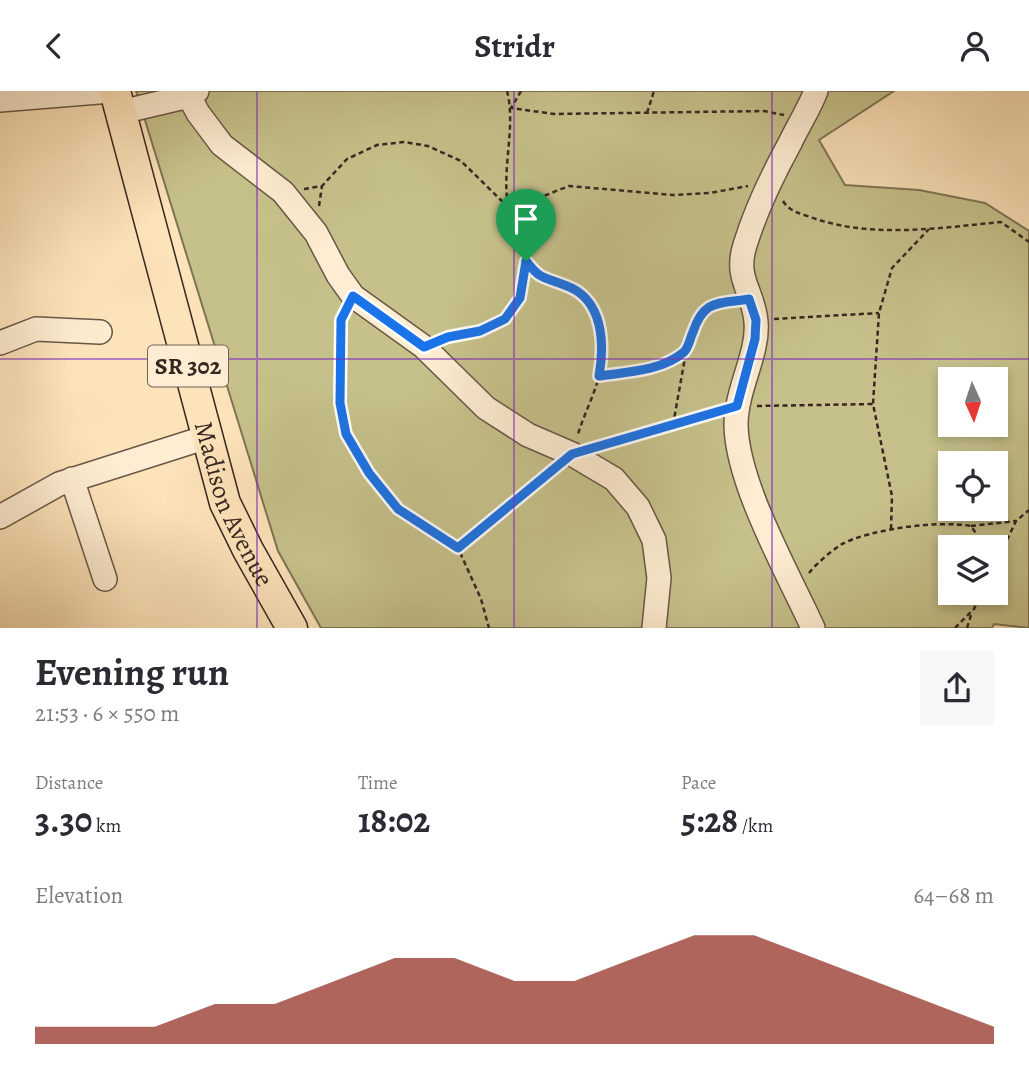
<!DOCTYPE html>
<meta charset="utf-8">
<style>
:root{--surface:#fff;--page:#f7f7f7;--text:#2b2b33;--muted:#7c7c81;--accent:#8f2418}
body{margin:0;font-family:Alegreya,serif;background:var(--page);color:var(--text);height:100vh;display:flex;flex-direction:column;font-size:26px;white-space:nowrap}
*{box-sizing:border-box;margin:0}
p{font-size:23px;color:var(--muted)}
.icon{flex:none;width:38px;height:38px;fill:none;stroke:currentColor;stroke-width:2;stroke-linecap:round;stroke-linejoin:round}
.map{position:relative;height:537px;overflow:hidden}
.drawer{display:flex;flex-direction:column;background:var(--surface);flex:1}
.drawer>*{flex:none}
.needle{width:46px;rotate:177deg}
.controls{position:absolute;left:938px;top:276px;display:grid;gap:14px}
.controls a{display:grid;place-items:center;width:70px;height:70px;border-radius:0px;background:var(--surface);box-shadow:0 4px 10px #0003;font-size:35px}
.pin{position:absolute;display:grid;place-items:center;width:60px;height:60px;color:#fff;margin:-72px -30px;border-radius:50% 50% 50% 0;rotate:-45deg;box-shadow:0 0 7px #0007}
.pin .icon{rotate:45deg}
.round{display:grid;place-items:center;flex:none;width:74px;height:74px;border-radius:0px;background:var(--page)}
.headline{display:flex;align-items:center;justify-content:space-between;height:119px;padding:0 35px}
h1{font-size:38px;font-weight:700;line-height:52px}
.metrics{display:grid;grid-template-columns:repeat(3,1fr);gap:10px;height:119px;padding:7px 35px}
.metrics div{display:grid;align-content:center}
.metrics b{font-size:35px;font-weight:700}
.metrics small{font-size:19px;font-weight:400}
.metrics p{font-size:19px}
.chart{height:196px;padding:14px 35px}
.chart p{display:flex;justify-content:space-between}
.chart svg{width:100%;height:126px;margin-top:7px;fill:var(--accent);opacity:.7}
header{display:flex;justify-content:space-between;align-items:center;height:91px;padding:0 35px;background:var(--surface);font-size:32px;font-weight:700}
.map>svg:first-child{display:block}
.green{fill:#c6c18b;stroke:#7e7456;stroke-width:2;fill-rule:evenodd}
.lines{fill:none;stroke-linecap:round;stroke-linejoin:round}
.minor-casing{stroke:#685746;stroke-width:26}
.major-casing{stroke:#362820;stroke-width:33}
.path{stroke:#362820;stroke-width:2.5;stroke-dasharray:5 3.5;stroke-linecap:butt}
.minor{stroke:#feedd2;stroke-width:23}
.major{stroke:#fde3ba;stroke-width:30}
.route-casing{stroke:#fff;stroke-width:14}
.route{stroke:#1a73e8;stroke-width:9}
.grid{fill:none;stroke:#7b2cbf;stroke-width:2;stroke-opacity:0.55}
.labels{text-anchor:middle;stroke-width:7;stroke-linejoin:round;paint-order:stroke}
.shield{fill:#feedd2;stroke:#726355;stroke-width:2}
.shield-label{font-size:24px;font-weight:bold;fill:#362820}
.street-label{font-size:26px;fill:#362820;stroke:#feedd2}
</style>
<header><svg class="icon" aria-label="back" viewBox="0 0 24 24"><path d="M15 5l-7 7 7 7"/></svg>Stridr<svg class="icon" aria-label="person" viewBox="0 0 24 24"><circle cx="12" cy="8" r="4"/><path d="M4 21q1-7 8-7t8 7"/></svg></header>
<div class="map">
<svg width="1029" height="537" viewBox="0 0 1029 537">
<rect width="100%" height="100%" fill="#fde3ba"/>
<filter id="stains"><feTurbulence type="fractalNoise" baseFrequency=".00286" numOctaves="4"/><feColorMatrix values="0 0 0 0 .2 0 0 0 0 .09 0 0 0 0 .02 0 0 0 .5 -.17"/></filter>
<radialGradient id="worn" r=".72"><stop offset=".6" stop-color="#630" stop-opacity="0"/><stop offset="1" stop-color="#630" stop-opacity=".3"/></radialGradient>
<path class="green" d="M136 0H894L819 49 845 94 919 99 985 112 1029 140V537L994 533 992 537H321L278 460ZM950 289H996V334H950ZM950 373H996V418H950ZM950 457H996V502H950Z"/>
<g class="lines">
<defs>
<g id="minor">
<polyline points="189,5 198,22 222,54 283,101 316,142 338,184 353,205 424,256 486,317 528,344 572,363 614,388 638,416 654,449 659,487 654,537"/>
<polyline points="0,9 111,0"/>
<polyline points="121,21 189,5 197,0"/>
<polyline points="0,252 36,238 100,241"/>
<polyline points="72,388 105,488"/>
<polyline points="0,426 59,393 207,346"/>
<path d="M813 537C788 482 737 393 736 334 736 298 759 262 756 231 754 201 734 188 745 154 756 118 772 85 790 52 798 35 809 18 816 0"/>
</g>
<g id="major">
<path id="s1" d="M115 0 225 412 248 459 292 537"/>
</g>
</defs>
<use href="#minor" class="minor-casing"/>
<use href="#major" class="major-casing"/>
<g class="path">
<path d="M507 0C517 38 499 84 510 122 515 137 518 160 527 172 536 183 546 186 558 191 590 204 604 227 603 262 602 290 586 317 578 343"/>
<polyline points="521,0 511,17 554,23 764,20 784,24"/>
<polyline points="647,22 654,0"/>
<polyline points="304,98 322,95 347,68 377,54 404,51 428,55 461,70 508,116"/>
<path d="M783 110C789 120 799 122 810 126 871 148 938 137 1001 131L1029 151"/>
<polyline points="319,115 322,95"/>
<polyline points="514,133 536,108 569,95 673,104 710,102 748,95"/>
<polyline points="344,224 341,229 339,312 346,343 369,382 398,418 458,457 481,508 489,537"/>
<polyline points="774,228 879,222"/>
<path d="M442 248C454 243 468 244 481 240 518 227 520 205 525 170"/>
<path d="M601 285C628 281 663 280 684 260 688 257 689 251 691 246 701 217 702 215 732 211"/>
<polyline points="757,315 873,313"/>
<polyline points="673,334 686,261"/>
<polyline points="599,355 717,321"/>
<polyline points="971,435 1016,430"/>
<polyline points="891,438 892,405 873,313 879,222 892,177 929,138"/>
<polyline points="458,457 556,376"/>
<polyline points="996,472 1016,430 1029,419"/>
<path d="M809 482C817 472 831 460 842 453 871 438 940 429 971 435L986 457"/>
<polyline points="955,537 974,518 981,502"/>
<polyline points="967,537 972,521"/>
</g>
<use href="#minor" class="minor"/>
<use href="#major" class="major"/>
</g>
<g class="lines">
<defs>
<path id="route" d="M526 170C530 175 535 182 541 185 553 191 566 193 577 200 604 218 604 257 599 285 627 281 662 280 684 261 689 256 690 247 693 241 704 208 718 213 749 208L756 229 755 248 737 315 572 363 458 457 398 418 369 382 346 343 340 312 341 229 353 205 424 256 448 246 480 240 505 228 520 207Z"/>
</defs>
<use href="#route" class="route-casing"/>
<use href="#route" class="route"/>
</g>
<path class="grid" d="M257 0V537M514 0V537M772 0V537M0 268H1029"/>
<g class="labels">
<rect class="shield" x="148" y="254.5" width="80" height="41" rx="5"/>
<g class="shield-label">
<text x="188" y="283">SR 302</text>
</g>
<g class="street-label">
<text dy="9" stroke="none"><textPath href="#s1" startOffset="430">Madison Avenue</textPath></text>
</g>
</g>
<rect width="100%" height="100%" filter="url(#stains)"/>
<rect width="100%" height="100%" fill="url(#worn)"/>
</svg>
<div class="controls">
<a><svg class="needle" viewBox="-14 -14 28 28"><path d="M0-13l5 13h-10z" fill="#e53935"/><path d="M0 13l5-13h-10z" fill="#7c7c81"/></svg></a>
<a><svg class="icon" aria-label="locate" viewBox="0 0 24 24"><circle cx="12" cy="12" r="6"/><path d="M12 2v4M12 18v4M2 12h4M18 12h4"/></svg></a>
<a><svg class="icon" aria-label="layers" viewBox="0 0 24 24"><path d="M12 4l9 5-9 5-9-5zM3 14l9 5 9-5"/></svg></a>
</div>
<div class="pin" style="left:526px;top:170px;background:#1e9e55"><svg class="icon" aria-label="arrive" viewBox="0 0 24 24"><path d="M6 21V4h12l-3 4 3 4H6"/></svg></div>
</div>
<section class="drawer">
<div class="headline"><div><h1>Evening run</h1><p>21:53 · 6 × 550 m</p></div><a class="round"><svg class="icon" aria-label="share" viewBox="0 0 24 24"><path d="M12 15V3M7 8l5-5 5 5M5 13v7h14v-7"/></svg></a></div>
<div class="metrics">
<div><p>Distance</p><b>3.30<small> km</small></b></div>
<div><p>Time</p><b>18:02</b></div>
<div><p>Pace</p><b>5:28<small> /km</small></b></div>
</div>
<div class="chart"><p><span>Elevation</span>64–68 m</p>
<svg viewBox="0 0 160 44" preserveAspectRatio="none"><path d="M0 44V38L10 38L20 38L30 30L40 30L50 22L60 14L70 14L80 22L90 22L100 14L110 6L120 6L130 14L140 22L150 30L160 38V44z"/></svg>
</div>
</section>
